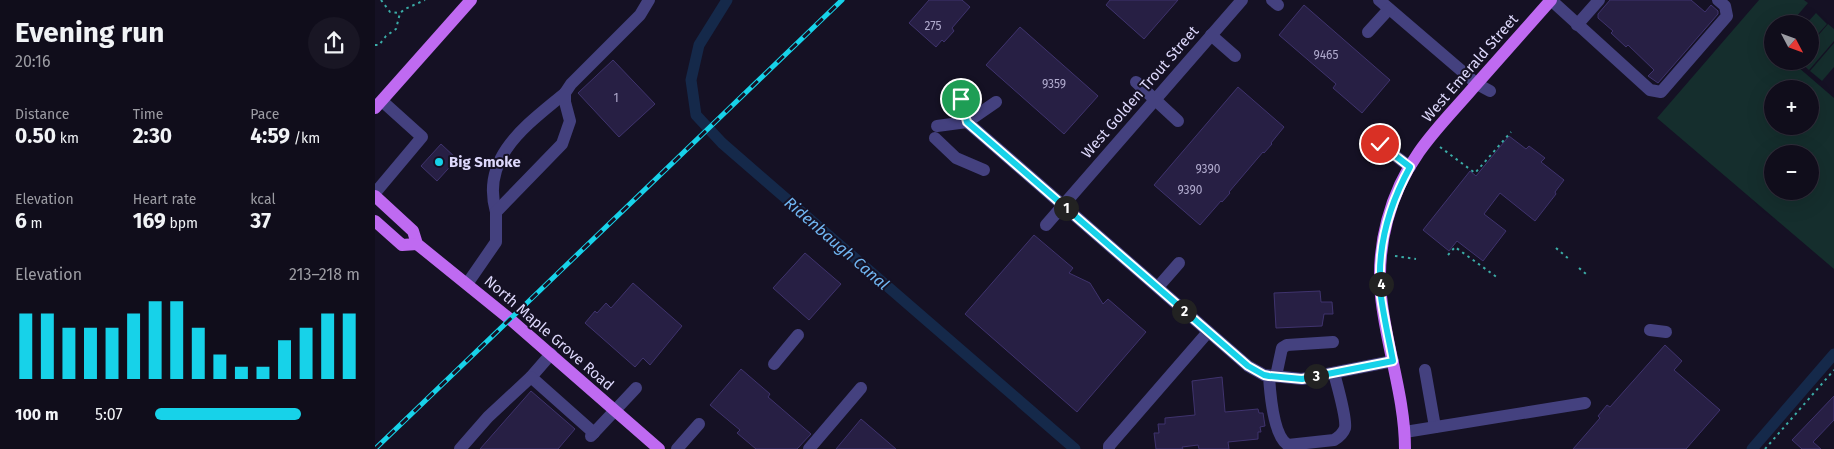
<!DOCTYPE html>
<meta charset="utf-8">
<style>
:root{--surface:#100d1b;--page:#191624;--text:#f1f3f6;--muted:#9c9ca3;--line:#302d3a;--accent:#17d2e9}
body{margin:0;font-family:"Fira Sans",sans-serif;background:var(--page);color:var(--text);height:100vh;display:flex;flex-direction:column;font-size:19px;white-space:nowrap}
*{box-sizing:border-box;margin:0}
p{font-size:16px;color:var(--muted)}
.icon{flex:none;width:28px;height:28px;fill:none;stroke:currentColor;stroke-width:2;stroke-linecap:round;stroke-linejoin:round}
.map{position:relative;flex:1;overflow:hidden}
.drawer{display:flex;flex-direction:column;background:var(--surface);width:375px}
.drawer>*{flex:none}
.needle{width:32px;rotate:131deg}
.controls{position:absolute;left:1389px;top:15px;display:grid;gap:10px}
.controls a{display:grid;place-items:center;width:55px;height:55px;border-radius:50%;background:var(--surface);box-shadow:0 5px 20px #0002,0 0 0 1px var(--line);font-size:25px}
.pin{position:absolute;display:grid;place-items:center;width:42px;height:42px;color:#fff;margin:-21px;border:2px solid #fff;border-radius:50%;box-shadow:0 1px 5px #0007}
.km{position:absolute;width:25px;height:25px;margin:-12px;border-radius:50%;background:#222;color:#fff;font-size:14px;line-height:25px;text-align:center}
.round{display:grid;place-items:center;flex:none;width:52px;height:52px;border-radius:26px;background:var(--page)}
.overview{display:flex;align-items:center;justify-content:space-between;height:85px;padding:0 15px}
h1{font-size:28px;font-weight:700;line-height:38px}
.figures{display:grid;grid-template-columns:repeat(3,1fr);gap:8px;height:85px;padding:5px 15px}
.figures div{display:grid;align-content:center}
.figures b{font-size:21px;font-weight:700}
.figures small{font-size:14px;font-weight:400}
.figures p{font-size:14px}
.chart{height:140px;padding:10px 15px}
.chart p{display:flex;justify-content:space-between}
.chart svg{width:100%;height:90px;margin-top:5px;stroke:var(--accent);stroke-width:6}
ul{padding:0 15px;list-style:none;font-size:16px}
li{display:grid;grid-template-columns:80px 60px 1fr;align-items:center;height:38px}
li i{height:12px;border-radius:6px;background:var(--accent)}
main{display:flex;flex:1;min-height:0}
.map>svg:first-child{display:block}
.green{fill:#152e2d;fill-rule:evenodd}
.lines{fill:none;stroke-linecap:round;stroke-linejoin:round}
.canal{stroke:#15294a;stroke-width:11}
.building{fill:#271f44;stroke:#3f336d}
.path{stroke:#3baca7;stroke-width:2;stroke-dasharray:2.5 4;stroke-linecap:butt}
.minor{stroke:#44417f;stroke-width:12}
.major{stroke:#bf6af1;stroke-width:12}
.rail-casing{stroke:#17d2e9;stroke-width:5}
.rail{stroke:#151124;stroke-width:3;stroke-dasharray:9;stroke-linecap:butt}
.route-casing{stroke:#fff;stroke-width:10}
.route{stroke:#17d2e9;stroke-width:6}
.poi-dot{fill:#17d2e9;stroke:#151124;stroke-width:2}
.labels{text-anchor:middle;stroke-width:4;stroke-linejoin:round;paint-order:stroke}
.number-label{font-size:12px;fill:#b0aacd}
.street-label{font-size:15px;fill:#ddd8fb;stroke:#151124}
.poi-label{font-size:15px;font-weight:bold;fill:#ddd8fb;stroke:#151124;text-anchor:start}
.water-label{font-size:16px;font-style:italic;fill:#70b5f1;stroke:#151124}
</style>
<main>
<section class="drawer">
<div class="overview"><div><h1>Evening run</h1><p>20:16</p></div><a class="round"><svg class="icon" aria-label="share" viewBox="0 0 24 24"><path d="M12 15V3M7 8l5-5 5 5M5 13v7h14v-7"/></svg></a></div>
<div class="figures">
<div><p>Distance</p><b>0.50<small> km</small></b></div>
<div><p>Time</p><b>2:30</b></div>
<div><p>Pace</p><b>4:59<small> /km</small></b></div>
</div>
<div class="figures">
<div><p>Elevation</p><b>6<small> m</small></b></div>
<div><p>Heart rate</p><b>169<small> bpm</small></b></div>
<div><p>kcal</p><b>37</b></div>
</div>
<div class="chart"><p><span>Elevation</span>213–218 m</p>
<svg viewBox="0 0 160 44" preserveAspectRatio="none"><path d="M5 44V12M15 44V12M25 44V19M35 44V19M45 44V19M55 44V12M65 44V6M75 44V6M85 44V19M95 44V32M105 44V38M115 44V38M125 44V25M135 44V19M145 44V12M155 44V12"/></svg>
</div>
<ul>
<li><b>100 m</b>5:07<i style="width:71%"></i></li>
</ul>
</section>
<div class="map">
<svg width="1459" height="449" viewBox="0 0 1459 449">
<rect width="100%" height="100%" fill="#151124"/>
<g class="green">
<path d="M1384 0H1429L1433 3 1415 24H1398V61H1416L1459 98V269L1282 118ZM1398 89H1435V126H1398ZM1398 154H1435V191H1398Z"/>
<polygon points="1441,13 1452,24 1435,43 1435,24 1431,24"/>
<polygon points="1453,24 1459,29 1459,41 1434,70 1424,61 1435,61 1435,45"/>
<polygon points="1459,43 1459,67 1447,81 1435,71"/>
</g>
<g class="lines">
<g class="canal">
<polyline points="352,0 324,45 316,80 321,115 347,143 700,449"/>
<polyline points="1377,449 1459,354"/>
</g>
</g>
<g class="building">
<polygon points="554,0 587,0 595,7 577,28 579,31 569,42 567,40 561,47 534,23"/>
<polygon points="735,0 803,0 769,39 731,5"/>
<polygon points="1235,0 1316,0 1330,12 1336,5 1343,11 1343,14 1283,83 1273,76 1279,70 1253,45 1251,47 1236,33 1238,31 1223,18 1223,14"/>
<polygon points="929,5 1015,80 987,113 958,88 961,84 904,35"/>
<polygon points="645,27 723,96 689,134 611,65"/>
<polygon points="238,60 280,104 244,137 203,93"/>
<polygon points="863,87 909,127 896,143 897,144 889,153 888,152 854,192 855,193 847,202 846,201 825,225 779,185"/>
<polygon points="1134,136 1151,149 1154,146 1170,158 1166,162 1189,180 1180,192 1181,194 1160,221 1125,193 1109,214 1131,231 1108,261 1082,241 1074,251 1048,230 1095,171 1101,176"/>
<polygon points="66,144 82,159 62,181 46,166"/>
<polygon points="659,235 698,268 694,273 715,283 728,304 733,299 771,332 702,412 590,314"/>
<polygon points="430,253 466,284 434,320 398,288"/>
<polygon points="258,283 307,326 275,365 268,358 260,367 210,323 220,311 222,313 231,303 236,308"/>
<polygon points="945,291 946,302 957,302 958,314 949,314 947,326 901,328 899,293"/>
<polygon points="1290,345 1307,361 1299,370 1345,410 1311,449 1198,449 1225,418 1223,416 1232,405 1235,407"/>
<polygon points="366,369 395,394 393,397 436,434 422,449 381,449 362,433 365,430 335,405"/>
<polygon points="847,377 850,412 883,409 884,413 888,413 890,426 885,427 886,432 883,432 883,439 853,442 854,449 824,449 823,445 807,447 808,449 781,449 779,433 784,433 783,424 790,424 790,418 820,415 817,381"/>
<polygon points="156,391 200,429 183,449 105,449"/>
<polygon points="1459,396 1459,420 1438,442 1446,449 1427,449 1417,440"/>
<polygon points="486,419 521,449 461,449"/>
</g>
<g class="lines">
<g class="path">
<polyline points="6,0 15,12 25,13"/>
<polyline points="0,45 4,45 11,36 21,29 25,13 30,9 50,0"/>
<polyline points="1065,147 1100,173 1136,132"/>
<polyline points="1181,248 1195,260"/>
<polyline points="1073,255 1080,247 1123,278"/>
<polyline points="1020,256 1041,259"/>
<polyline points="1204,268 1211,274"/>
<polyline points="1390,449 1459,370"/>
</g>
<g class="minor">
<polyline points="897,0 903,5"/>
<polyline points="1004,0 1102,84 1115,91"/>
<polyline points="1176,0 1275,90 1286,92 1352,16 1350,6 1343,0"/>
<polyline points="1202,25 1224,0"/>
<polyline points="993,32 1014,9"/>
<polyline points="836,35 860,56"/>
<polyline points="761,82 803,121"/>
<polyline points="621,102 592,122 873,366 889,375 927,379 1018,361"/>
<polyline points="562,126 592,122 582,87"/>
<polyline points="998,131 1005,144 1035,167"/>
<polyline points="560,138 581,158 609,170"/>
<polyline points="0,193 47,137 7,101"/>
<path d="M121 212C105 156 153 124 190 93"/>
<polyline points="671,225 867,0"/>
<polyline points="92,284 121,242 121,212 187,144 195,121 190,102 190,93 196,84 265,15 274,0"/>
<polyline points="783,287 804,263"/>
<polyline points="1275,330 1291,332"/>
<polyline points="399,364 423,335"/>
<polyline points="1050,370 1060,427"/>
<path d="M894 376C895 392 898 436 913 445L959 440C964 437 968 434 970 428 972 418 962 385 959 373"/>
<polyline points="901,376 907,348 912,345 958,342"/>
<polyline points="156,377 176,354"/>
<polyline points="1030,432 1210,403"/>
<polyline points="216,436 261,388"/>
<polyline points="85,449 113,417 156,377 219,433"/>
<polyline points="302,449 324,424"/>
<polyline points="434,449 486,388"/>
<polyline points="734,449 734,446 833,332"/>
</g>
<g class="major">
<polyline points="0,108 96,0"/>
<polyline points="0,196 38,231 42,244 136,320 284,449"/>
<polyline points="0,221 27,245 42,244"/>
<path d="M1030 449C1030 397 1011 347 1006 296 1001 245 1015 193 1044 152 1060 129 1080 109 1098 88 1124 59 1150 29 1176 0"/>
</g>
<defs>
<polyline id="rail" points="0,449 467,0"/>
</defs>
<use href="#rail" class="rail-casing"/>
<use href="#rail" class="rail"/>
</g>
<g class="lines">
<defs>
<path id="route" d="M586 99 592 122 873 366 889 375 894 376 927 379 1018 361C1014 340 1009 318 1006 297 1001 251 1013 207 1035 167L1005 144"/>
</defs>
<use href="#route" class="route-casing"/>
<use href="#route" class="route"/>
</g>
<circle class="poi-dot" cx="64" cy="162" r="5"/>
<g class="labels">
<g class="number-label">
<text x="558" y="30">275</text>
<text x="951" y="59">9465</text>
<text x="679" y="88">9359</text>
<text x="241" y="102">1</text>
<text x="833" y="173">9390</text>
<text x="815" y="194">9390</text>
</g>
<g class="street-label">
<text transform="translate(1095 68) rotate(-49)" y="5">West Emerald Street</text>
<text transform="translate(765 92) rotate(-49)" y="5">West Golden Trout Street</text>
<text transform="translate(174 333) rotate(41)" y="5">North Maple Grove Road</text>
</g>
<g class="poi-label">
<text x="74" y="167">Big Smoke</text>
</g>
<g class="water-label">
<text transform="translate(462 243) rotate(41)" y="6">Ridenbaugh Canal</text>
</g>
</g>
</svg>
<div class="controls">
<a><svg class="needle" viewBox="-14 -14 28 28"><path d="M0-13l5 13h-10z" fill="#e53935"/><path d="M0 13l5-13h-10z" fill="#9c9ca3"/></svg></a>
<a>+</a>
<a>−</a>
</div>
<div class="pin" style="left:586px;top:99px;background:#1e9e55"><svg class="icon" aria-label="arrive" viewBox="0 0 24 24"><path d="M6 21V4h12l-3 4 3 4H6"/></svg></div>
<div class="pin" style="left:1005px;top:144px;background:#d93025"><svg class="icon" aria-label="check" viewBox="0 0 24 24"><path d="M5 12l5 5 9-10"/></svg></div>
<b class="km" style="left:691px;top:208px">1</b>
<b class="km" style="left:809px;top:311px">2</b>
<b class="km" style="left:941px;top:376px">3</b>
<b class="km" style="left:1006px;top:284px">4</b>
</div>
</main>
